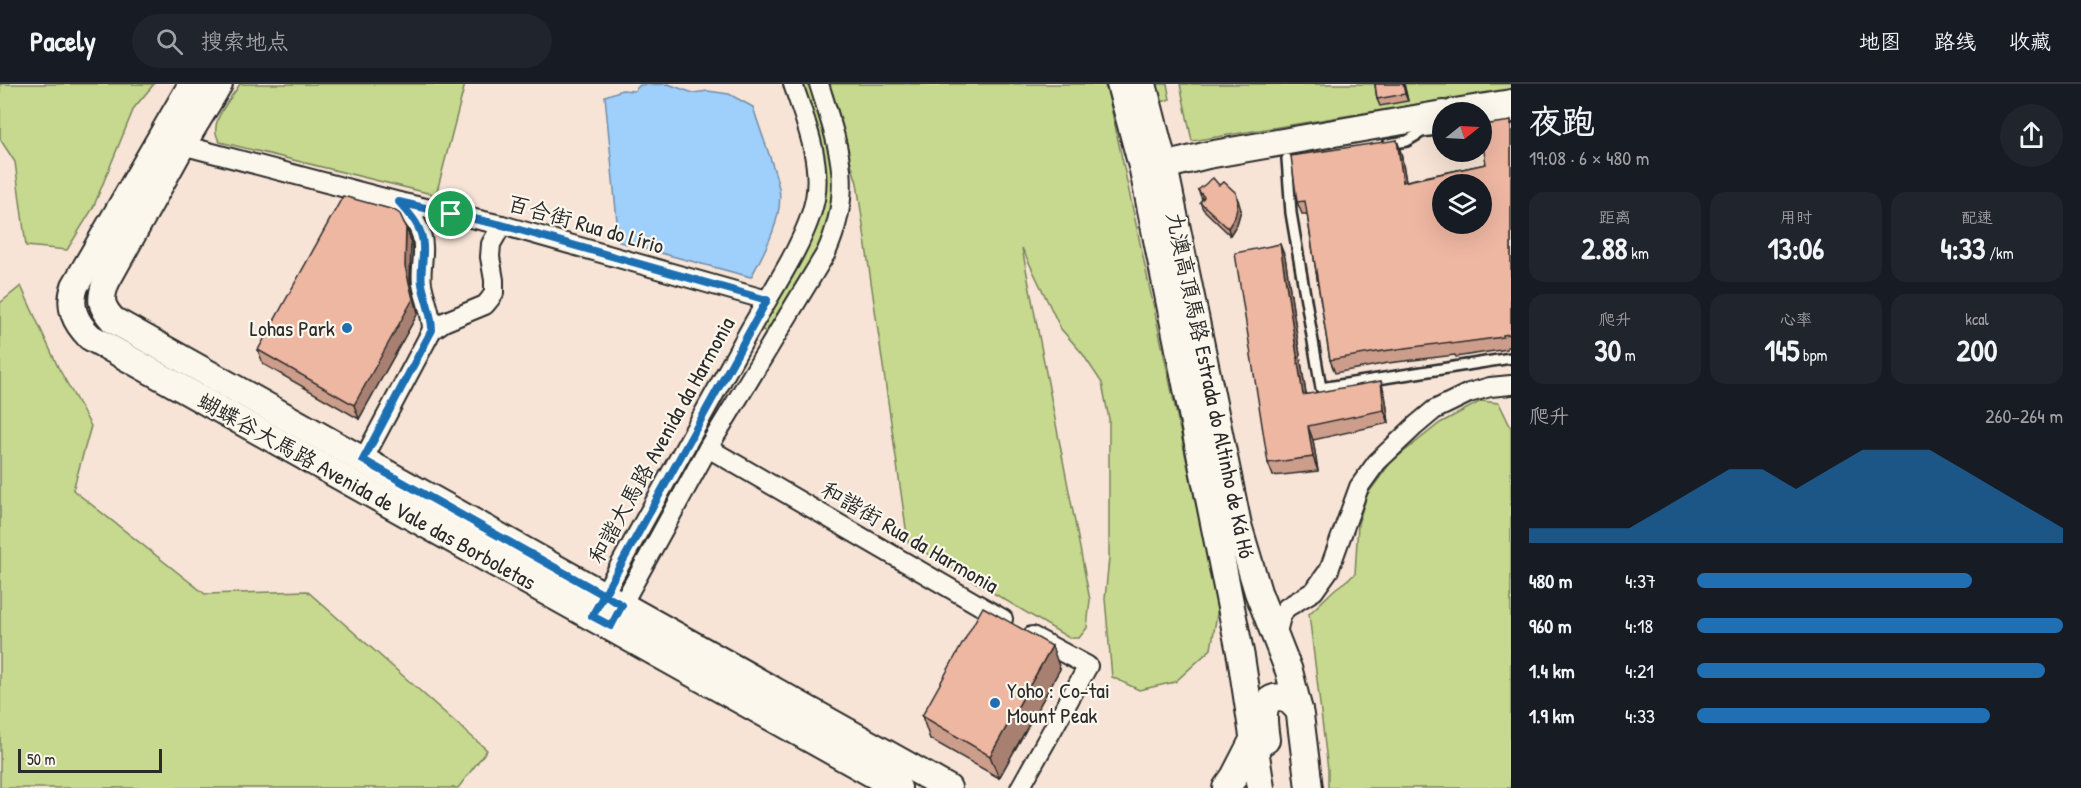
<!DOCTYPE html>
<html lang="zh">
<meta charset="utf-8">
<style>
:root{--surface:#171b24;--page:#20242c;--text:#f1f3f6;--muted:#9ea1a6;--line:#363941;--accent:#1f6fb2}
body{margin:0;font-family:"Patrick Hand","LXGW WenKai TC",sans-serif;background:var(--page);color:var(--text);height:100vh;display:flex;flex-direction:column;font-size:22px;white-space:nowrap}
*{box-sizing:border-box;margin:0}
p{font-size:20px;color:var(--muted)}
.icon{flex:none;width:33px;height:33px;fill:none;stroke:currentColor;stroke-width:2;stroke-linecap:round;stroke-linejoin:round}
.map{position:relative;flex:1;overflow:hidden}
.sheet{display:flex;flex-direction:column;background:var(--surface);width:570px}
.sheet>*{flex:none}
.needle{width:39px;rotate:72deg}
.fabs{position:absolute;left:1432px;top:18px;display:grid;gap:12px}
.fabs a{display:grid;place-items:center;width:60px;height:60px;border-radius:50%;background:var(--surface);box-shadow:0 6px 24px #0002;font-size:30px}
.scale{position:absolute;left:18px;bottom:15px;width:144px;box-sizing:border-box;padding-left:6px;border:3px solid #2b2b2b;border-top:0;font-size:16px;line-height:21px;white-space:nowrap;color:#2b2b2b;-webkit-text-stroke:4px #fbf7ec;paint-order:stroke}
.pin{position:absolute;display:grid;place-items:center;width:51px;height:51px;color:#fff;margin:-26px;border:3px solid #fff;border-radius:50%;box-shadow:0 2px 6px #0007}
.round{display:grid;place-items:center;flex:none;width:63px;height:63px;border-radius:32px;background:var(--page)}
.head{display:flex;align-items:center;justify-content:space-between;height:102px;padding:0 18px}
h1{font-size:33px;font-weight:700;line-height:45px}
.metrics{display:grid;grid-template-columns:repeat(3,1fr);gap:9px;height:102px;padding:6px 18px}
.metrics div{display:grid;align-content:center;border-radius:15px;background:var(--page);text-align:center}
.metrics b{font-size:30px;font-weight:700}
.metrics small{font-size:16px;font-weight:400}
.metrics p{font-size:16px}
.chart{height:168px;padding:12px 18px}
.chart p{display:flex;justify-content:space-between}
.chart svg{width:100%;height:108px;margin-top:6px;fill:var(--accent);opacity:.7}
ul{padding:0 18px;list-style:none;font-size:20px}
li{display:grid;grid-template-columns:96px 72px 1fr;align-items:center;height:45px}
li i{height:15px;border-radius:8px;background:var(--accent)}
header{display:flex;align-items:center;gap:36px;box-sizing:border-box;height:84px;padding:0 30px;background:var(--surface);border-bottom:2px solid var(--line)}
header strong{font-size:28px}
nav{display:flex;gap:33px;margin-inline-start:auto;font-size:21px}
.search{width:420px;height:54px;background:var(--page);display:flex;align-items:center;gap:15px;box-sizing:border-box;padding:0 21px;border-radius:33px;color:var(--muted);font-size:22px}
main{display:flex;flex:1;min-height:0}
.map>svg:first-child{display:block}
.green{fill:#c6d98e;stroke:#78825c;stroke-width:1.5}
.water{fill:#9fcffb;stroke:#718da8;stroke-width:1.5}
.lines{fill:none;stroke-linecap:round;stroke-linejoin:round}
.lane-casing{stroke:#2b2b2b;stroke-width:14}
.street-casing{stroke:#2b2b2b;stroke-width:22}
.secondary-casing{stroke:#2b2b2b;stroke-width:30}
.lane{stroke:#fbf7ec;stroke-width:9}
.street{stroke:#fbf7ec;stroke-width:18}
.secondary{stroke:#fbf7ec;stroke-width:26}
.wall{fill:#cd9d8b;stroke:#2b2b2b;stroke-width:1.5}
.shaded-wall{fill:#a78071;stroke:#2b2b2b;stroke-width:1.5}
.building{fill:#eeb7a2;stroke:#2b2b2b;stroke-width:1.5;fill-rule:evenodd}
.route-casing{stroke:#fff;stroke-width:12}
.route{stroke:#1f6fb2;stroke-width:8}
.poi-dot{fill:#1f6fb2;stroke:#fbf7ec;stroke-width:2}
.labels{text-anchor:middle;stroke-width:4.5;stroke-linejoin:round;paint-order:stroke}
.street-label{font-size:22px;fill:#2b2b2b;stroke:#fbf7ec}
.poi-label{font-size:22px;fill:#2b2b2b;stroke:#fbf7ec;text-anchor:end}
</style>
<header>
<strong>Pacely</strong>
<div class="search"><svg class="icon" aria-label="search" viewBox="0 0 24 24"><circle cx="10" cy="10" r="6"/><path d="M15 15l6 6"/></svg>搜索地点</div>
<nav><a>地图</a><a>路线</a><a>收藏</a></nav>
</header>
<main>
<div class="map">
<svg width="1511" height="704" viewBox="0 0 1511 704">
<rect width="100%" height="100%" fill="#f7e4d6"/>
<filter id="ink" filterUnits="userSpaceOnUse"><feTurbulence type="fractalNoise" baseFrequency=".0167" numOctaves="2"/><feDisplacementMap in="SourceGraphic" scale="12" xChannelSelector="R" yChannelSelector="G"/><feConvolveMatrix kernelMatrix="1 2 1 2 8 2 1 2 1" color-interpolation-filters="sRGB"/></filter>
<g filter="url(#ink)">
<g class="green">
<polygon points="0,0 154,0 134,24 93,124 67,166 26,162 15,78 0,55"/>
<path d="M240 0H465L436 111 220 58C206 40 230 16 240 0Z"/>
<path d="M801 0H809L829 67 835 102 833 127 814 175 768 249 759 244C783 204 825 150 825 103 826 70 810 32 801 0Z"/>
<polygon points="827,0 1104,0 1108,9 1218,524 1211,565 1175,598 1139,606 1112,593 1105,515 1109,474 1109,335 1102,299 1082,269 1061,245 1022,164 1090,516 1087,544 1079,554 1069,554 908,458 857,99"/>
<polygon points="1157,0 1167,0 1170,15 1162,18"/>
<polygon points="1180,0 1511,0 1511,5 1192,57"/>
<polygon points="21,202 58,283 91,342 73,406 205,510 307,507 487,666 458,704 0,704 0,219"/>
<polygon points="1481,317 1499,319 1511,344 1511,704 1328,704 1328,686 1309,530 1335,505 1355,490 1358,440 1367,411 1391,378 1440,339"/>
</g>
<path class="water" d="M668 0 693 9 708 7 729 10 753 23C761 50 773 77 779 104 784 133 764 169 751 193L619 158 605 12 622 6 634 7 640 1Z"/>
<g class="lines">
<defs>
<g id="lane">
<polyline points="1482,39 1511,34"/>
<polyline points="1388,60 1407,57 1422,48 1443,45"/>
<polyline points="1287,75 1291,129 1321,304 1511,274"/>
</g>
<g id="street">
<polyline points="182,61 399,118 502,141 767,216"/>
<path d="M399 118C410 130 423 144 423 162 424 175 420 187 422 200 425 216 432 230 432 246"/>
<polyline points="708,364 1003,535"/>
<polyline points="363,376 432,246 444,238 485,221 490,215 494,209 494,196 490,173 491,160 502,141"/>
<path d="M599 519C649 429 698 339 748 249 769 211 807 157 815 115 822 77 805 36 793 0"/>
<path d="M617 530 708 364 826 169C855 104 839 64 819 0"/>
<polyline points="1276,552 1281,533 1286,524 1314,507 1329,486 1359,403 1377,378 1415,342 1434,326 1469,309 1490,303 1511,301"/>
<polyline points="1020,704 1088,582 1032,552"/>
</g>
<g id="secondary">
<path d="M192 0 75 202C68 223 75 238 90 253L898 704"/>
<path d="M219 0 182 61 106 198C100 215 100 222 113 236L948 704"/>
<polyline points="1120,0 1143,86 1241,573 1261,704"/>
<polyline points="1143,0 1164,82 1238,441 1258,508 1289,587 1300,631 1309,704"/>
<polyline points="1455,28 1511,19"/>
<polyline points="1164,82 1208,71 1443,30"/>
<path d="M1266 656C1264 638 1257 608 1287 614L1299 626"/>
<polyline points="1226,704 1234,693 1253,656"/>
</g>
</defs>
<use href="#lane" class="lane-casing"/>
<use href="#street" class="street-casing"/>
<use href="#secondary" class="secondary-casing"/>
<use href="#lane" class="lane"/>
<use href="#street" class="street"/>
<use href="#secondary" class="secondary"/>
</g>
<g class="wall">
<polygon points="1375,0 1404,0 1408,17 1380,22 1377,15"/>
<polygon points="1511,37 1511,263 1507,263 1507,265 1456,273 1455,271 1388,279 1335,289 1330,276 1307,130 1302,130 1297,118 1397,56 1401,69 1406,97 1486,80"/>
<polygon points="1198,106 1241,126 1237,140 1230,151 1203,125 1200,118 1202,115"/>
<polygon points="406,143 411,157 410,196 418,229 359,335 263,280 258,266"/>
<polygon points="1285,173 1306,310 1385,311 1389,339 1313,356 1318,387 1273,392 1268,379"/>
<polygon points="1060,585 999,694 930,655 922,632"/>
</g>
<g class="shaded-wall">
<polygon points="1403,0 1404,0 1408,17 1405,10"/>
<polygon points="1397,56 1401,69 1408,110 1403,98"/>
<polygon points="1236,109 1241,126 1237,140 1230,151 1228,144"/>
<polygon points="406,143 411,157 410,196 418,229 359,335 354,321 405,182"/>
<polygon points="1280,160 1285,173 1308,324 1303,311"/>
<polygon points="1381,297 1385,311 1389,339 1384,326"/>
<polygon points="1308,342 1313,356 1318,387 1313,373"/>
<polygon points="1052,562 1060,585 999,694 990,672"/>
</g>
<g class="building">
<polygon points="1375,0 1403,0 1405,10 1377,15"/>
<path d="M1511 37V250L1503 251V253L1451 260V258L1383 267 1330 276 1305 117 1297 118 1291 72 1397 56 1403 98 1486 80 1482 55V41ZM1443 100H1482V140H1443Z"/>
<polygon points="1213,94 1219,101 1224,98 1236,109 1238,118 1235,133 1228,144 1200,118 1204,113 1198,106"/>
<polygon points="343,112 394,126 400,130 406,143 405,182 413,215 354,321 258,266"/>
<polygon points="1280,160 1303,311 1381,297 1384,326 1308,342 1313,373 1268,379 1235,169"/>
<polygon points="983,523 1052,562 990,672 922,632"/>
</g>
</g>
<g class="lines" filter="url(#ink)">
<defs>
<path id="route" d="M451 130 399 118C410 130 423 144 423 162 424 175 420 187 422 200 425 216 432 230 432 246L363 376 604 511 592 532 611 542 622 521 604 511 767 216 502 141 451 130"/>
</defs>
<use href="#route" class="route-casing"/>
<use href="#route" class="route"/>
</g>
<g class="poi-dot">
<circle cx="347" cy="244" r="6"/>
<circle cx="995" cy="619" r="6"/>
</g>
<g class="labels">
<g class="street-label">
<text transform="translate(586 140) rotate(16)" y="8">百合街 Rua do Lírio</text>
<text transform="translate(1211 301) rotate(78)" y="8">九澳高頂馬路 Estrada do Altinho de Ká Hó</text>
<text transform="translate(661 356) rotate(-61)" y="8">和諧大馬路 Avenida da Harmonia</text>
<text transform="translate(367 407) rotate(29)" y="8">蝴蝶谷大馬路 Avenida de Vale das Borboletas</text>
<text transform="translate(910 453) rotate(30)" y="8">和諧街 Rua da Harmonia</text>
</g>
<g class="poi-label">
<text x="335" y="252">Lohas Park</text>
<text x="1007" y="614" text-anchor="start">Yoho : Co-tai<tspan x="1007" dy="25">Mount Peak</tspan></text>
</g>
</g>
</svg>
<div class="fabs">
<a><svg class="needle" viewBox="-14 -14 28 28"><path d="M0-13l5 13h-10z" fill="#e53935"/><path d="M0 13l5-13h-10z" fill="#9ea1a6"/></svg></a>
<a><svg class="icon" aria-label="layers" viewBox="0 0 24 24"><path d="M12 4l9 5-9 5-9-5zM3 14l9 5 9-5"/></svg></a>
</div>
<div class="scale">50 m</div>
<div class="pin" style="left:451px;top:130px;background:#1e9e55"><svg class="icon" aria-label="arrive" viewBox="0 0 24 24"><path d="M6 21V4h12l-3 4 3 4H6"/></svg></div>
</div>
<section class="sheet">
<div class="head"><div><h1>夜跑</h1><p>19:08 · 6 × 480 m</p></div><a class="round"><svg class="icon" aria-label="share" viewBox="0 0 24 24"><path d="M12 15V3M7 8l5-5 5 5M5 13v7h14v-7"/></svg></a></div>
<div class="metrics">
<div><p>距离</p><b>2.88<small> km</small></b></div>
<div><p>用时</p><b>13:06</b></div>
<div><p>配速</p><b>4:33<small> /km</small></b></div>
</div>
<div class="metrics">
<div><p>爬升</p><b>30<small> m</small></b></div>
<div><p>心率</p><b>145<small> bpm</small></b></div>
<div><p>kcal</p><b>200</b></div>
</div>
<div class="chart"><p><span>爬升</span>260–264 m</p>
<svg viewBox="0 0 160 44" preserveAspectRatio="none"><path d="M0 44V38L10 38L20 38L30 38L40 30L50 22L60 14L70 14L80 22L90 14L100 6L110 6L120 6L130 14L140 22L150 30L160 38V44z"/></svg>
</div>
<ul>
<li><b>480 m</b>4:37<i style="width:75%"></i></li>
<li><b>960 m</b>4:18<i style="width:100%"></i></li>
<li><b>1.4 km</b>4:21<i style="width:95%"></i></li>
<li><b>1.9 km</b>4:33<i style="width:80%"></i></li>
</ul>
</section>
</main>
